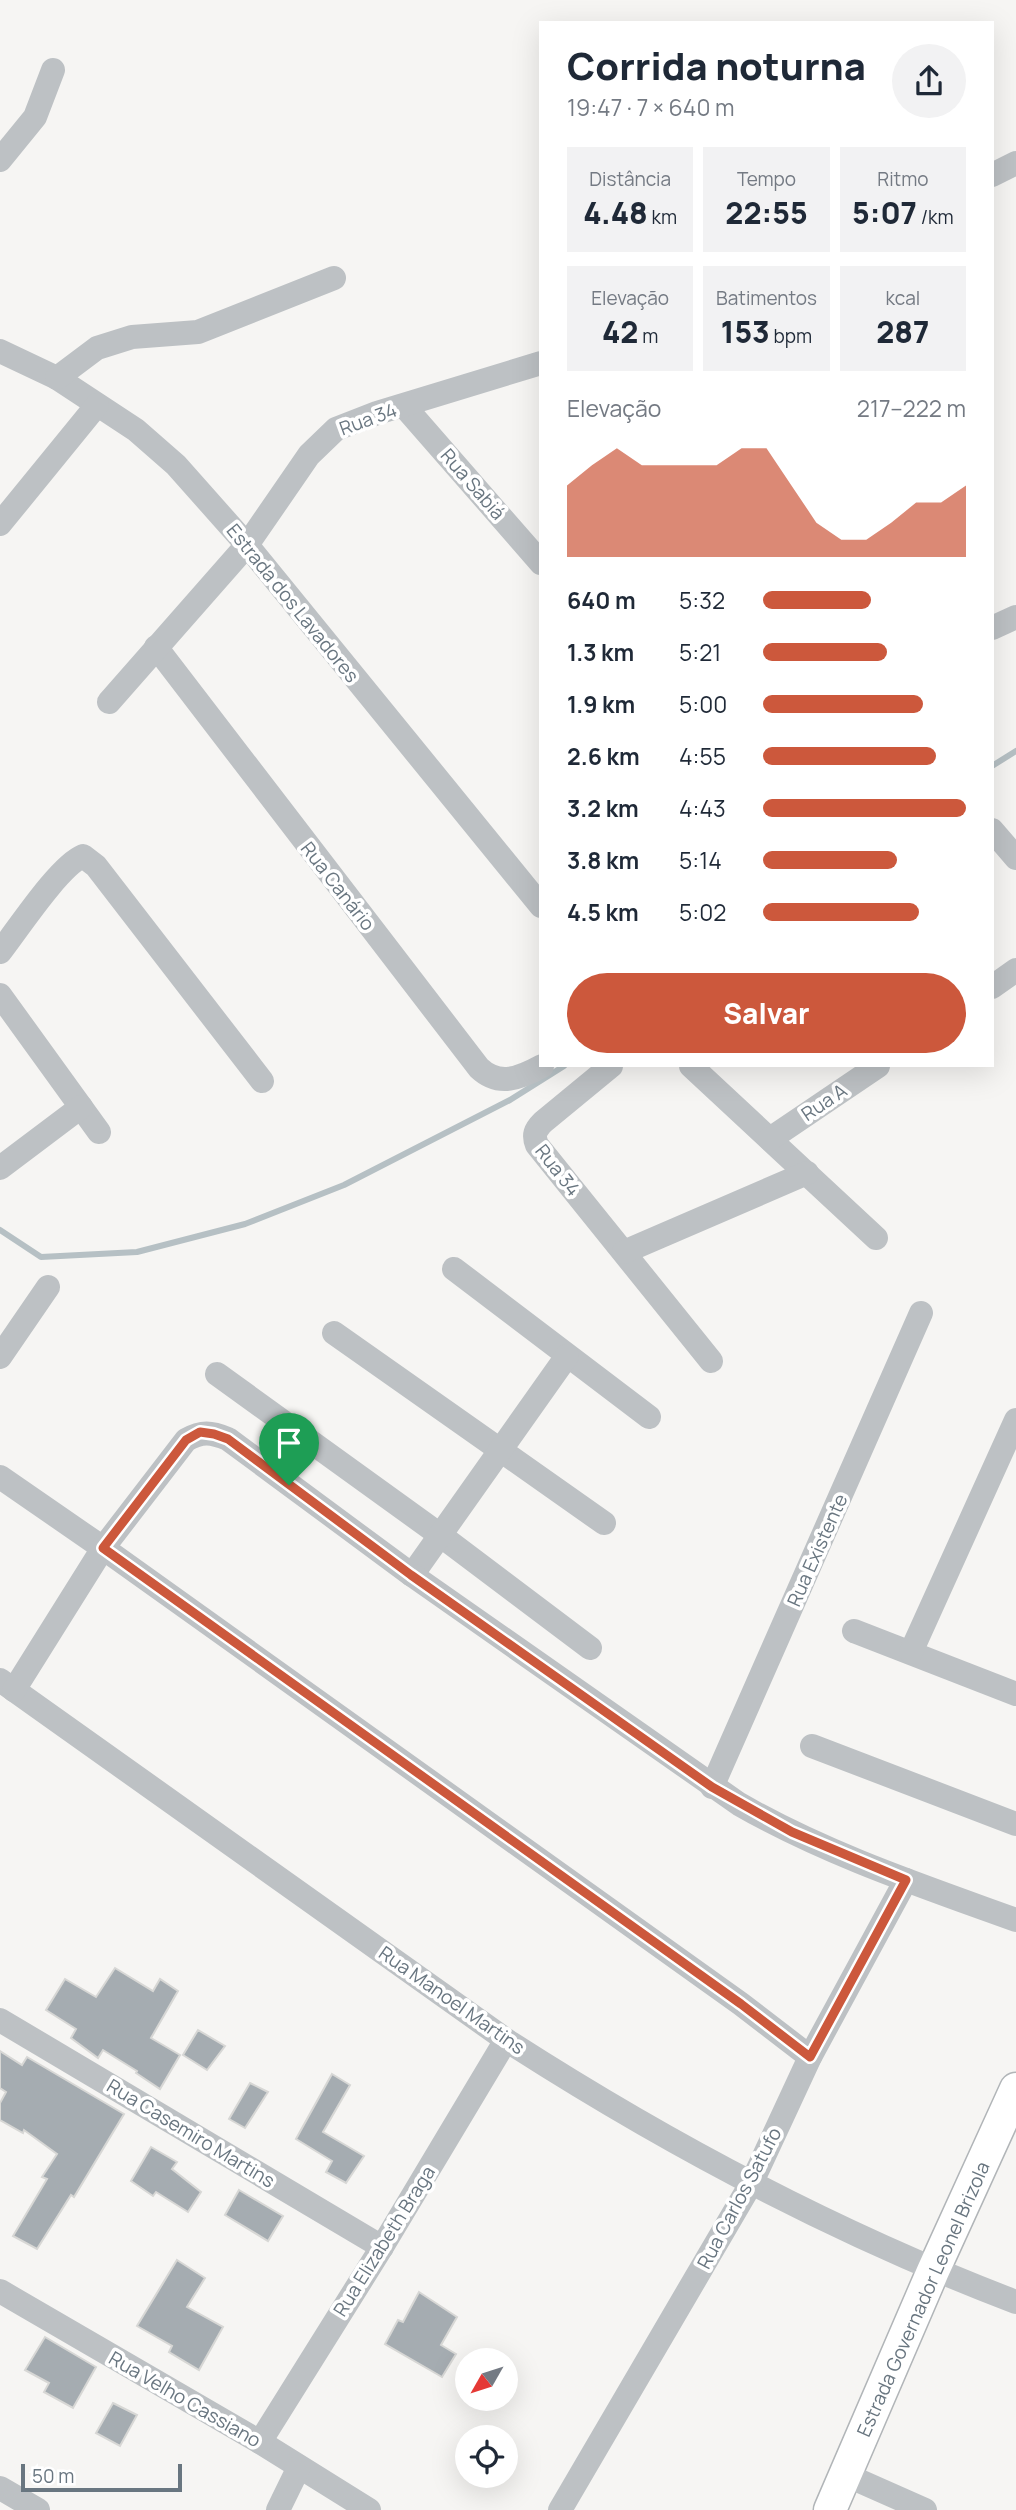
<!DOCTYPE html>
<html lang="pt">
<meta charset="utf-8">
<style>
:root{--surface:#fff;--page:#f2f2f3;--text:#1f2937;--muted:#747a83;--accent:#cc583c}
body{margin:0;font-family:Manrope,sans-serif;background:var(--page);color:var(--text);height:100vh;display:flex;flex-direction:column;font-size:26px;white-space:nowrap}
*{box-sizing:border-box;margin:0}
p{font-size:23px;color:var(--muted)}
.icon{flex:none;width:38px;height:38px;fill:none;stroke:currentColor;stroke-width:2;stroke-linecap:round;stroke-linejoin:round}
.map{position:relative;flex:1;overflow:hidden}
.details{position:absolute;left:539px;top:21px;width:455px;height:1046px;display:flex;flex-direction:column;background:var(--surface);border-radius:0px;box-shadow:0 7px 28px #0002}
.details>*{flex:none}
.needle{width:46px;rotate:231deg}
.fabs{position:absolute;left:455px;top:2348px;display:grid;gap:14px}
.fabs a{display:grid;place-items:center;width:63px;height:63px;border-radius:50%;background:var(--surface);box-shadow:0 7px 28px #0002;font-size:35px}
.scale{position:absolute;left:21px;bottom:18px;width:161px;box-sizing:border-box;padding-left:7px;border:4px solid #697680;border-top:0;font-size:19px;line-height:24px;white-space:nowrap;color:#697680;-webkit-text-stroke:5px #fff;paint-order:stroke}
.pin{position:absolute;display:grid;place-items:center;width:60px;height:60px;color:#fff;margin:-72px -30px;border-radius:50% 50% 50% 0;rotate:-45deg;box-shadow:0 0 7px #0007}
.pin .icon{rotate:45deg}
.round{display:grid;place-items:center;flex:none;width:74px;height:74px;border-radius:37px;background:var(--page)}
.summary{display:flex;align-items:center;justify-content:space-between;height:119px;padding:0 28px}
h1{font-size:38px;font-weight:800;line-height:52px}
.stats{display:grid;grid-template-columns:repeat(3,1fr);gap:10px;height:119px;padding:7px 28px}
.stats div{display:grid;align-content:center;border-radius:0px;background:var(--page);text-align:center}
.stats b{font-size:30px;font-weight:800}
.stats small{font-size:19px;font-weight:400}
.stats p{font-size:19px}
.chart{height:196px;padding:14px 28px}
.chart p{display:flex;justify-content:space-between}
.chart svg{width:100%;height:126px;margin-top:7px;fill:var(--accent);opacity:.7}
.cta{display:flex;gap:14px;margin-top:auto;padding:14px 28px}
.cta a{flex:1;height:80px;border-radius:42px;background:var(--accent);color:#fff;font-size:28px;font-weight:800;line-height:80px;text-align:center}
ul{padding:0 28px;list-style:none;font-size:23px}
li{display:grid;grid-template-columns:112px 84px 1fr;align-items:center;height:52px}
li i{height:18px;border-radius:9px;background:var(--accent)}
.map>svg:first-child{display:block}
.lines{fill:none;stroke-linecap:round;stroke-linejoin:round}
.stream{stroke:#b6c0c4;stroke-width:6}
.building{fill:#a5acb1;stroke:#d7d7d5;stroke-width:2}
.major-casing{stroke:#b1b5b8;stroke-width:35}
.minor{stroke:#bdc1c4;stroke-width:24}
.major{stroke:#fff;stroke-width:32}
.route-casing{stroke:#fff;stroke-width:14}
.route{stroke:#cc583c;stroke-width:9}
.labels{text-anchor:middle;stroke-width:7;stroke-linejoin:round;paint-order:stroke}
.street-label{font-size:19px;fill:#697680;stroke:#fff}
</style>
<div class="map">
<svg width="1016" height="2510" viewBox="0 0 1016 2510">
<rect width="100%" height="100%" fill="#f6f5f3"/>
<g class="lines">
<g class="stream">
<polyline points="992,766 1016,751"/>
<polyline points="0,1230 41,1257 137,1252 245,1224 344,1185 510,1100 564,1066"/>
</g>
</g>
<g class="building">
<polygon points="115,1968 153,1991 160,1979 178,1991 151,2038 180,2055 160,2089 136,2073 137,2071 103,2050 98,2058 71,2038 76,2029 46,2010 65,1979 96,1997"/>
<polygon points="198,2030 225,2046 207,2070 183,2055"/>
<polygon points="0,2051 22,2065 27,2057 124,2114 74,2197 71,2195 37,2249 13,2236 47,2179 42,2177 57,2154 24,2130 23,2133 0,2120 0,2103 6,2092 0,2088"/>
<polygon points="332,2074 350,2085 323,2132 364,2156 346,2183 326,2172 332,2161 296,2139"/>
<polygon points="250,2083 268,2092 245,2128 229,2119"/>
<polygon points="151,2147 177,2162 172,2169 201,2192 188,2212 156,2192 153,2196 131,2181"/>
<polygon points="239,2190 283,2216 268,2241 225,2215"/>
<polygon points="177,2260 205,2278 187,2307 223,2327 199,2370 169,2352 172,2346 137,2326"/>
<polygon points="419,2292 457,2317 441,2345 456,2354 442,2377 385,2344 398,2320 403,2322"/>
<polygon points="45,2337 96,2367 73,2408 44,2392 49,2383 25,2370"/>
<polygon points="113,2403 137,2415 120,2446 96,2433"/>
</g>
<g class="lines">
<defs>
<polyline id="major" points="830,2510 933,2271 1016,2089"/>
</defs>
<use href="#major" class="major-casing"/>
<g class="minor">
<polyline points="0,160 35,117 53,70"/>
<polyline points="992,175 1016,163"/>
<polyline points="0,351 57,378 136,430 176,465 247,545 541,906"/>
<polyline points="57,378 97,348 132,337 198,332 334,278"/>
<polyline points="404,406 541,563"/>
<polyline points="0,524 97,405"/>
<polyline points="992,628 1016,617"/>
<path d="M156 647 479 1068C499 1087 520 1078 542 1066"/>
<polyline points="109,702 247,545 309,455 336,429 377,413 541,363"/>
<polyline points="992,830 1016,858"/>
<path d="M0 952C18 929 59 866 83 856L96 866 262 1081"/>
<polyline points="992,987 1016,970"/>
<polyline points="0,995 99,1132"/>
<path d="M611 1066 543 1122C535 1130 533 1135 537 1145L711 1361"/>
<polyline points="691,1066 876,1238"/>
<polyline points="770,1139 878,1066"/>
<polyline points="0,1168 81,1107"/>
<polyline points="624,1252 807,1173"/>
<polyline points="454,1269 649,1417"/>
<polyline points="334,1333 604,1523"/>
<polyline points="0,1357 48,1287"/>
<polyline points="217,1374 440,1535 590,1648"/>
<polyline points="0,1477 103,1548 741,2004 810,2057"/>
<polyline points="412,1575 567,1356"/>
<polyline points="854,1631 1016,1694"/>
<polyline points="911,1652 1016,1420"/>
<path d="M0 1680 506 2040C666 2143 837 2234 1016 2302"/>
<path d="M14 1690 103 1548 186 1440C202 1431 211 1432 228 1439L412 1575 739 1804C826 1854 922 1886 1016 1920"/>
<polyline points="812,1746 1016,1824"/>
<polyline points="712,1787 921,1313"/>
<polyline points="0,2020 382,2247"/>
<polyline points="0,2291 260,2442 369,2510"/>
<polyline points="260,2442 382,2247 506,2040"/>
<polyline points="846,2475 925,2510"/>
<polyline points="0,2488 38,2510"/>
<polyline points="278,2510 299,2467"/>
<polyline points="560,2510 752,2182 810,2057 906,1880"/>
</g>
<use href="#major" class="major"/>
</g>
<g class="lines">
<defs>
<polygon id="route" points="200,1432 214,1434 228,1439 411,1575 712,1787 792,1832 906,1880 810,2057 741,2004 103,1548 186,1440"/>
</defs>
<use href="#route" class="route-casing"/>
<use href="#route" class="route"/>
</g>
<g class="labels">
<g class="street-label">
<text transform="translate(368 419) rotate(-20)" y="7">Rua 34</text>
<text transform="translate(473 484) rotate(49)" y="7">Rua Sabiá</text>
<text transform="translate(293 603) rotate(51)" y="7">Estrada dos Lavadores</text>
<text transform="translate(338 886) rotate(52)" y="7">Rua Canário</text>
<text transform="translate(824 1102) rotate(-34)" y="7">Rua A</text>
<text transform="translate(558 1170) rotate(52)" y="7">Rua 34</text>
<text transform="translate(817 1550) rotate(-66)" y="7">Rua Existente</text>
<text transform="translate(452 2000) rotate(35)" y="7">Rua Manoel Martins</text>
<text transform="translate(191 2133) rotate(31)" y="7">Rua Casemiro Martins</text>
<text transform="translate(739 2198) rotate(-62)" y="7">Rua Carlos Satufo</text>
<text transform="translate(384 2241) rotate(-58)" y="7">Rua Elizabeth Braga</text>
<text transform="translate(923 2299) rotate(-66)" y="7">Estrada Governador Leonel Brizola</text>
<text transform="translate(185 2399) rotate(30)" y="7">Rua Velho Cassiano</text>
</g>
</g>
</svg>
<div class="fabs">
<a><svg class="needle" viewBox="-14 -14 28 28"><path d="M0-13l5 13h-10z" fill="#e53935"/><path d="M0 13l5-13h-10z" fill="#747a83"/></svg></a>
<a><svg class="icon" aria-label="locate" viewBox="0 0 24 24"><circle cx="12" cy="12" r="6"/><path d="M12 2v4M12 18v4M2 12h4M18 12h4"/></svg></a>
</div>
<div class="scale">50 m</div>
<div class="pin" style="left:289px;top:1485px;background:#1e9e55"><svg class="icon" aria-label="arrive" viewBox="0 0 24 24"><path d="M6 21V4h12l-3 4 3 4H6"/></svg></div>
<section class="details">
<div class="summary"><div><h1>Corrida noturna</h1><p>19:47 · 7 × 640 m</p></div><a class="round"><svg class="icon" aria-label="share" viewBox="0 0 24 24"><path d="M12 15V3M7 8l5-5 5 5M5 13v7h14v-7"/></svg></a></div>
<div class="stats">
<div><p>Distância</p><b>4.48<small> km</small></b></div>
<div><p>Tempo</p><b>22:55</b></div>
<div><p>Ritmo</p><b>5:07<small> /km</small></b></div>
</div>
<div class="stats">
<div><p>Elevação</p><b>42<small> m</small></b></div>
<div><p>Batimentos</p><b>153<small> bpm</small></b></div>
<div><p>kcal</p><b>287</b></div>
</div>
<div class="chart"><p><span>Elevação</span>217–222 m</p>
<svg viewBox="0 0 160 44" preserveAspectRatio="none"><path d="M0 44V19L10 12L20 6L30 12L40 12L50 12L60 12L70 6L80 6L90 19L100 32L110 38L120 38L130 32L140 25L150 25L160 19V44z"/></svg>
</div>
<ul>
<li><b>640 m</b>5:32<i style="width:53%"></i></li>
<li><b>1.3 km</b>5:21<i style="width:61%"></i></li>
<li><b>1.9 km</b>5:00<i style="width:79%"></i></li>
<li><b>2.6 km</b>4:55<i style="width:85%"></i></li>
<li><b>3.2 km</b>4:43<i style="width:100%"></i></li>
<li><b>3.8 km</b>5:14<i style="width:66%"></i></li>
<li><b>4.5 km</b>5:02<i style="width:77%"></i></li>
</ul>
<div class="cta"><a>Salvar</a></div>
</section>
</div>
